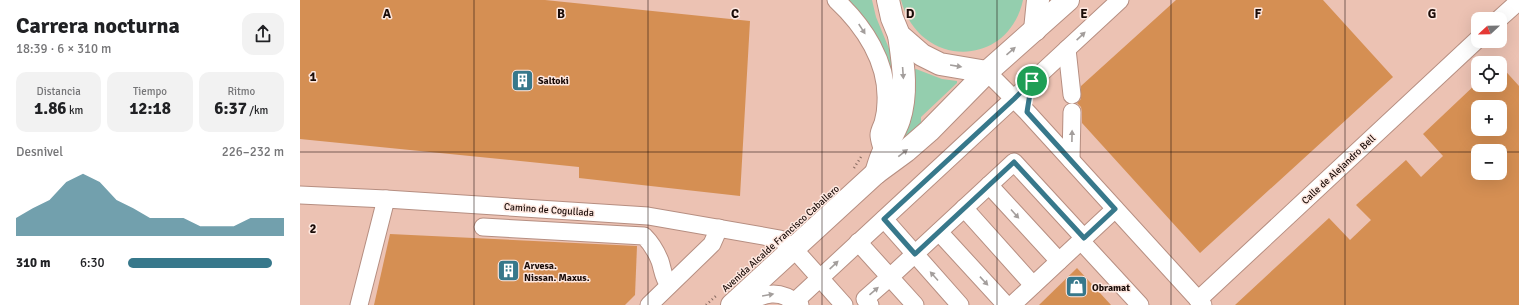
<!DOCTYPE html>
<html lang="es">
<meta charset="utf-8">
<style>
:root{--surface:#fff;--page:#f2f2f2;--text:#202124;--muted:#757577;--accent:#37788b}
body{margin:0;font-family:Signika,sans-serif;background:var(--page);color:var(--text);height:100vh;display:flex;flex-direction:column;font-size:15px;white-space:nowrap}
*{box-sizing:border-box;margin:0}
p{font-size:13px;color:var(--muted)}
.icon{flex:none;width:22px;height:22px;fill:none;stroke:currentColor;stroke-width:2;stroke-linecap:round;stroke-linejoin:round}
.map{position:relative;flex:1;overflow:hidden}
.details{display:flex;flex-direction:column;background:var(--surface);width:300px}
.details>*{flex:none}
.needle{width:26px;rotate:248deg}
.fabs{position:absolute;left:1171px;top:12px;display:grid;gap:8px}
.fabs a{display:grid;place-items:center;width:36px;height:36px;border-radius:8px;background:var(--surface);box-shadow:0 4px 16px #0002;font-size:20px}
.pin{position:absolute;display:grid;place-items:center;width:34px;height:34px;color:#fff;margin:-17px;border:2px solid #fff;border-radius:50%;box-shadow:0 1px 4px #0007}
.round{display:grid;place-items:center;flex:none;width:42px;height:42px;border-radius:12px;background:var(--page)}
.overview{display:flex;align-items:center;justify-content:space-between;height:68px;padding:0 16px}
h1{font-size:22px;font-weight:700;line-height:30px}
.figures{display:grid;grid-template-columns:repeat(3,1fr);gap:6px;height:68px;padding:4px 16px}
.figures div{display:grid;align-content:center;border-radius:10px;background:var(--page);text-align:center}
.figures b{font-size:17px;font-weight:700}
.figures small{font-size:11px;font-weight:400}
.figures p{font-size:11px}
.chart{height:112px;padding:8px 16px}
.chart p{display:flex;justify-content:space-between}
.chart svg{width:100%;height:72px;margin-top:4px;fill:var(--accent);opacity:.7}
ul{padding:0 16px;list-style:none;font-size:13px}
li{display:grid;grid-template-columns:64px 48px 1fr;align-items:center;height:30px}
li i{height:10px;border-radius:5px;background:var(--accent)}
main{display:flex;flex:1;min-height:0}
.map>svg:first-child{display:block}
.green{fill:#94ceae}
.building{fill:#d58f53;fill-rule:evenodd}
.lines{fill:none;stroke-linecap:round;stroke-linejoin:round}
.minor-casing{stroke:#b68e81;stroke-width:19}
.major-casing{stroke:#b68e81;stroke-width:24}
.path{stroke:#866a60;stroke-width:2.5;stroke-dasharray:1 3;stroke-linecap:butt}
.minor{stroke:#fff;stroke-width:17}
.major{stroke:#fff;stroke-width:22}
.oneway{fill:#a39e9c}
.route-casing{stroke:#fff;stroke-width:8}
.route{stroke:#37788b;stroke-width:5}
.grid{fill:none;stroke:#1a0c08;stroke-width:1;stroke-opacity:0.55}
.labels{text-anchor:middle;stroke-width:3;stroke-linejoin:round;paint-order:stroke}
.poi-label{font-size:10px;font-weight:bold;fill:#1a0c08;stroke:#fee8e0;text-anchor:start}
.street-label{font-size:10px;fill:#1a0c08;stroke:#fee8e0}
.grid-label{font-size:13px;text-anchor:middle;font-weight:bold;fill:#1a0c08;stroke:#fee8e0;stroke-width:3;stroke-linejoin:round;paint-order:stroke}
</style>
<main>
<section class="details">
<div class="overview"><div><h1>Carrera nocturna</h1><p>18:39 · 6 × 310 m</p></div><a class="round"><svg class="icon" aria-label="share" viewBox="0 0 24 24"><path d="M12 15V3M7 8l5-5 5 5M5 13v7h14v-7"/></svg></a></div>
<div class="figures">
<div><p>Distancia</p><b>1.86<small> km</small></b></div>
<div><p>Tiempo</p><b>12:18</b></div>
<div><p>Ritmo</p><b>6:37<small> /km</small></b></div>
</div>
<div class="chart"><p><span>Desnivel</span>226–232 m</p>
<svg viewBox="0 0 160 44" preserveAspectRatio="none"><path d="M0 44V33L10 27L20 22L30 11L40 6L50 11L60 22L70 27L80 33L90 33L100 33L110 38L120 38L130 38L140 33L150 33L160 33V44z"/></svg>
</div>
<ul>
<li><b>310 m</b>6:30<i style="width:92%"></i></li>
</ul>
</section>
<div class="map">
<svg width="1219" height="305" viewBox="0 0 1219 305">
<rect width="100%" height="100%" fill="#ecc2b3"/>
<g class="green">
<path d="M548 0H572L576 17 590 51 593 75 592 76C580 48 570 22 548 0Z"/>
<path d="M601 0H723C708 69 619 69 601 0Z"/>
<polygon points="616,69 642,79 657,81 657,83 621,117 621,128 601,142 613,70"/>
</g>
<g class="building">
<polygon points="0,0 245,0 450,21 440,196 279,178 279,167 0,139"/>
<polygon points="876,0 1023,0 1093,77 900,253 782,123 782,112 781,107 777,103 781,99 781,86"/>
<path d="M1200 65 1219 86V305H935L1029 218 1050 240 1071 220 1056 205 1106 160 1121 177 1143 156 1123 134 1178 82V85H1200ZM1178 107H1200V129H1178ZM1178 151H1200V173H1178Z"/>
<polygon points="90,234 337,246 335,295 325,305 74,305"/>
<polygon points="777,268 811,305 739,305"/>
</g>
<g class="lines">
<defs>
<g id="minor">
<path d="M536 0C564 26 588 62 586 102 586 109 585 116 583 123 582 126 579 131 579 135 579 140 582 147 583 153"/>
<polyline points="1199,19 1219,1"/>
<polyline points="767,49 772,95"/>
<polyline points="687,72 727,112 903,305"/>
<polyline points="771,160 772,112"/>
<polyline points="689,185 759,261"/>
<polyline points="0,195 86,199 348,216 480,239 493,248 544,305"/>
<polyline points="664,208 733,285"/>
<polyline points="584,219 660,305"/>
<path d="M183 227 344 236C352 244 356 251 360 261 363 270 363 278 369 285"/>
<polyline points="639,232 706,305"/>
<polyline points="781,241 840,305"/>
<polyline points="558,242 615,305"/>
<polyline points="898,300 1178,39"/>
<polyline points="59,305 86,199"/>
<polyline points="349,305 412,244 419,228"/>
<path d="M442 305C465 293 478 288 500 305"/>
<polyline points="491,305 820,0"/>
<polyline points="570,305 565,299 590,277 714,162 784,238"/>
<polyline points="712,305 815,209"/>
</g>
<g id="major">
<polyline points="588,0 592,18 599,35 622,55 640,64 687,72"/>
<polyline points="735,30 738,0"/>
<path d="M576 173C578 167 580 159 583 153 588 142 595 132 599 120 608 92 603 63 599 35"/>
<polyline points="432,305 576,173 606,151 629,131 687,72 768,0"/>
</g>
</defs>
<use href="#minor" class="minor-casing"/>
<use href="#major" class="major-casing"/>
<g class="path">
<polyline points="554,168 561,157"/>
<polyline points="406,305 416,296"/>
</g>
<use href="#minor" class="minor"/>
<use href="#major" class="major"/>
</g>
<defs><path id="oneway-solid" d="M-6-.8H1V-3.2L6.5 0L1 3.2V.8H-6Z"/></defs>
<g class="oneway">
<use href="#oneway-solid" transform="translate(562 29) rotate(57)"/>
<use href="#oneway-solid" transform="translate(781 36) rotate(-43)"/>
<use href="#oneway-solid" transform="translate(711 51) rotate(-41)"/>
<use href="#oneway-solid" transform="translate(656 66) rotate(9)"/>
<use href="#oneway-solid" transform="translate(603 73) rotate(86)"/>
<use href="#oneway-solid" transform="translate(772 136) rotate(-89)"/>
<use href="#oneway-solid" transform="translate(603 153) rotate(-38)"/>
<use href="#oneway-solid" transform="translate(715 214) rotate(48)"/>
<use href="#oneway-solid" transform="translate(534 265) rotate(-43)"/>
<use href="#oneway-solid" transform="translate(634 276) rotate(-132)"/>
<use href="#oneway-solid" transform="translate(684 281) rotate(47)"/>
<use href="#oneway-solid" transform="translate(574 291) rotate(-41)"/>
<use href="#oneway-solid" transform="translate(468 295) rotate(-10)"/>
</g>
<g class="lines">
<defs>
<polygon id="route" points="732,81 727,112 815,209 784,238 714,162 615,254 584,219 714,99"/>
</defs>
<use href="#route" class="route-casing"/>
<use href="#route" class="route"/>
</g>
<path class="grid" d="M174 0V305M348 0V305M522 0V305M697 0V305M871 0V305M1045 0V305M0 152H1178M1200 152H1219"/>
<defs>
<symbol id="building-square" viewBox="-11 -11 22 22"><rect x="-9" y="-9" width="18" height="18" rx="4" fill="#37788b" stroke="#fee8e0"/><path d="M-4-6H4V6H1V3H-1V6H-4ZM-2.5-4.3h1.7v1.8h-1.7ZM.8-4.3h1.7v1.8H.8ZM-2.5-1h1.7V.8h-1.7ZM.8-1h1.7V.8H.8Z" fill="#fff"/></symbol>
<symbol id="shop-square" viewBox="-11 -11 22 22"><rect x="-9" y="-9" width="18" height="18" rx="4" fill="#37788b" stroke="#fee8e0"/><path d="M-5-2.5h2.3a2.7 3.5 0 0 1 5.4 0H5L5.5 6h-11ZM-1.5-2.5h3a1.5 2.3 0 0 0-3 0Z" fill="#fff"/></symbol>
</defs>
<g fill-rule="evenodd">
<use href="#building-square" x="210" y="68" width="25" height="25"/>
<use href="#building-square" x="196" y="258" width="25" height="25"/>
<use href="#shop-square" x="764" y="274" width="25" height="25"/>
</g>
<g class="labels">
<g class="poi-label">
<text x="238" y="84">Saltoki</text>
<text x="224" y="269">Arvesa.<tspan x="224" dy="12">Nissan. Maxus.</tspan></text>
<text x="792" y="291">Obramat</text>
</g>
<g class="street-label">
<text transform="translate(1038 169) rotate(-43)" y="4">Calle de Alejandro Bell</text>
<text transform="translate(249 209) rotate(4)" y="4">Camino de Cogullada</text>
<text transform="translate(480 238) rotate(-42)" y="4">Avenida Alcalde Francisco Caballero</text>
</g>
</g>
<g class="grid-label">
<text x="87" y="18">A</text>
<text x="261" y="18">B</text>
<text x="435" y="18">C</text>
<text x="610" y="18">D</text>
<text x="784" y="18">E</text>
<text x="958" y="18">F</text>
<text x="1132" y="18">G</text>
<text x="13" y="81">1</text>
<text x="13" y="233">2</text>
</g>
</svg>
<div class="fabs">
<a><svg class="needle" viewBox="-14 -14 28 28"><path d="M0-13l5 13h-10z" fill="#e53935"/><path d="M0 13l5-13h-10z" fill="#757577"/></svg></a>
<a><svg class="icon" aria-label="locate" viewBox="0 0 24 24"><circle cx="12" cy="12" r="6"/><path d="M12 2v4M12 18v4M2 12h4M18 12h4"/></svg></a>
<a>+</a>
<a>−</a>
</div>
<div class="pin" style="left:732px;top:81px;background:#1e9e55"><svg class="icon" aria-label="arrive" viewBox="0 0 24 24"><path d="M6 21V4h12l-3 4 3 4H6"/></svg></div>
</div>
</main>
